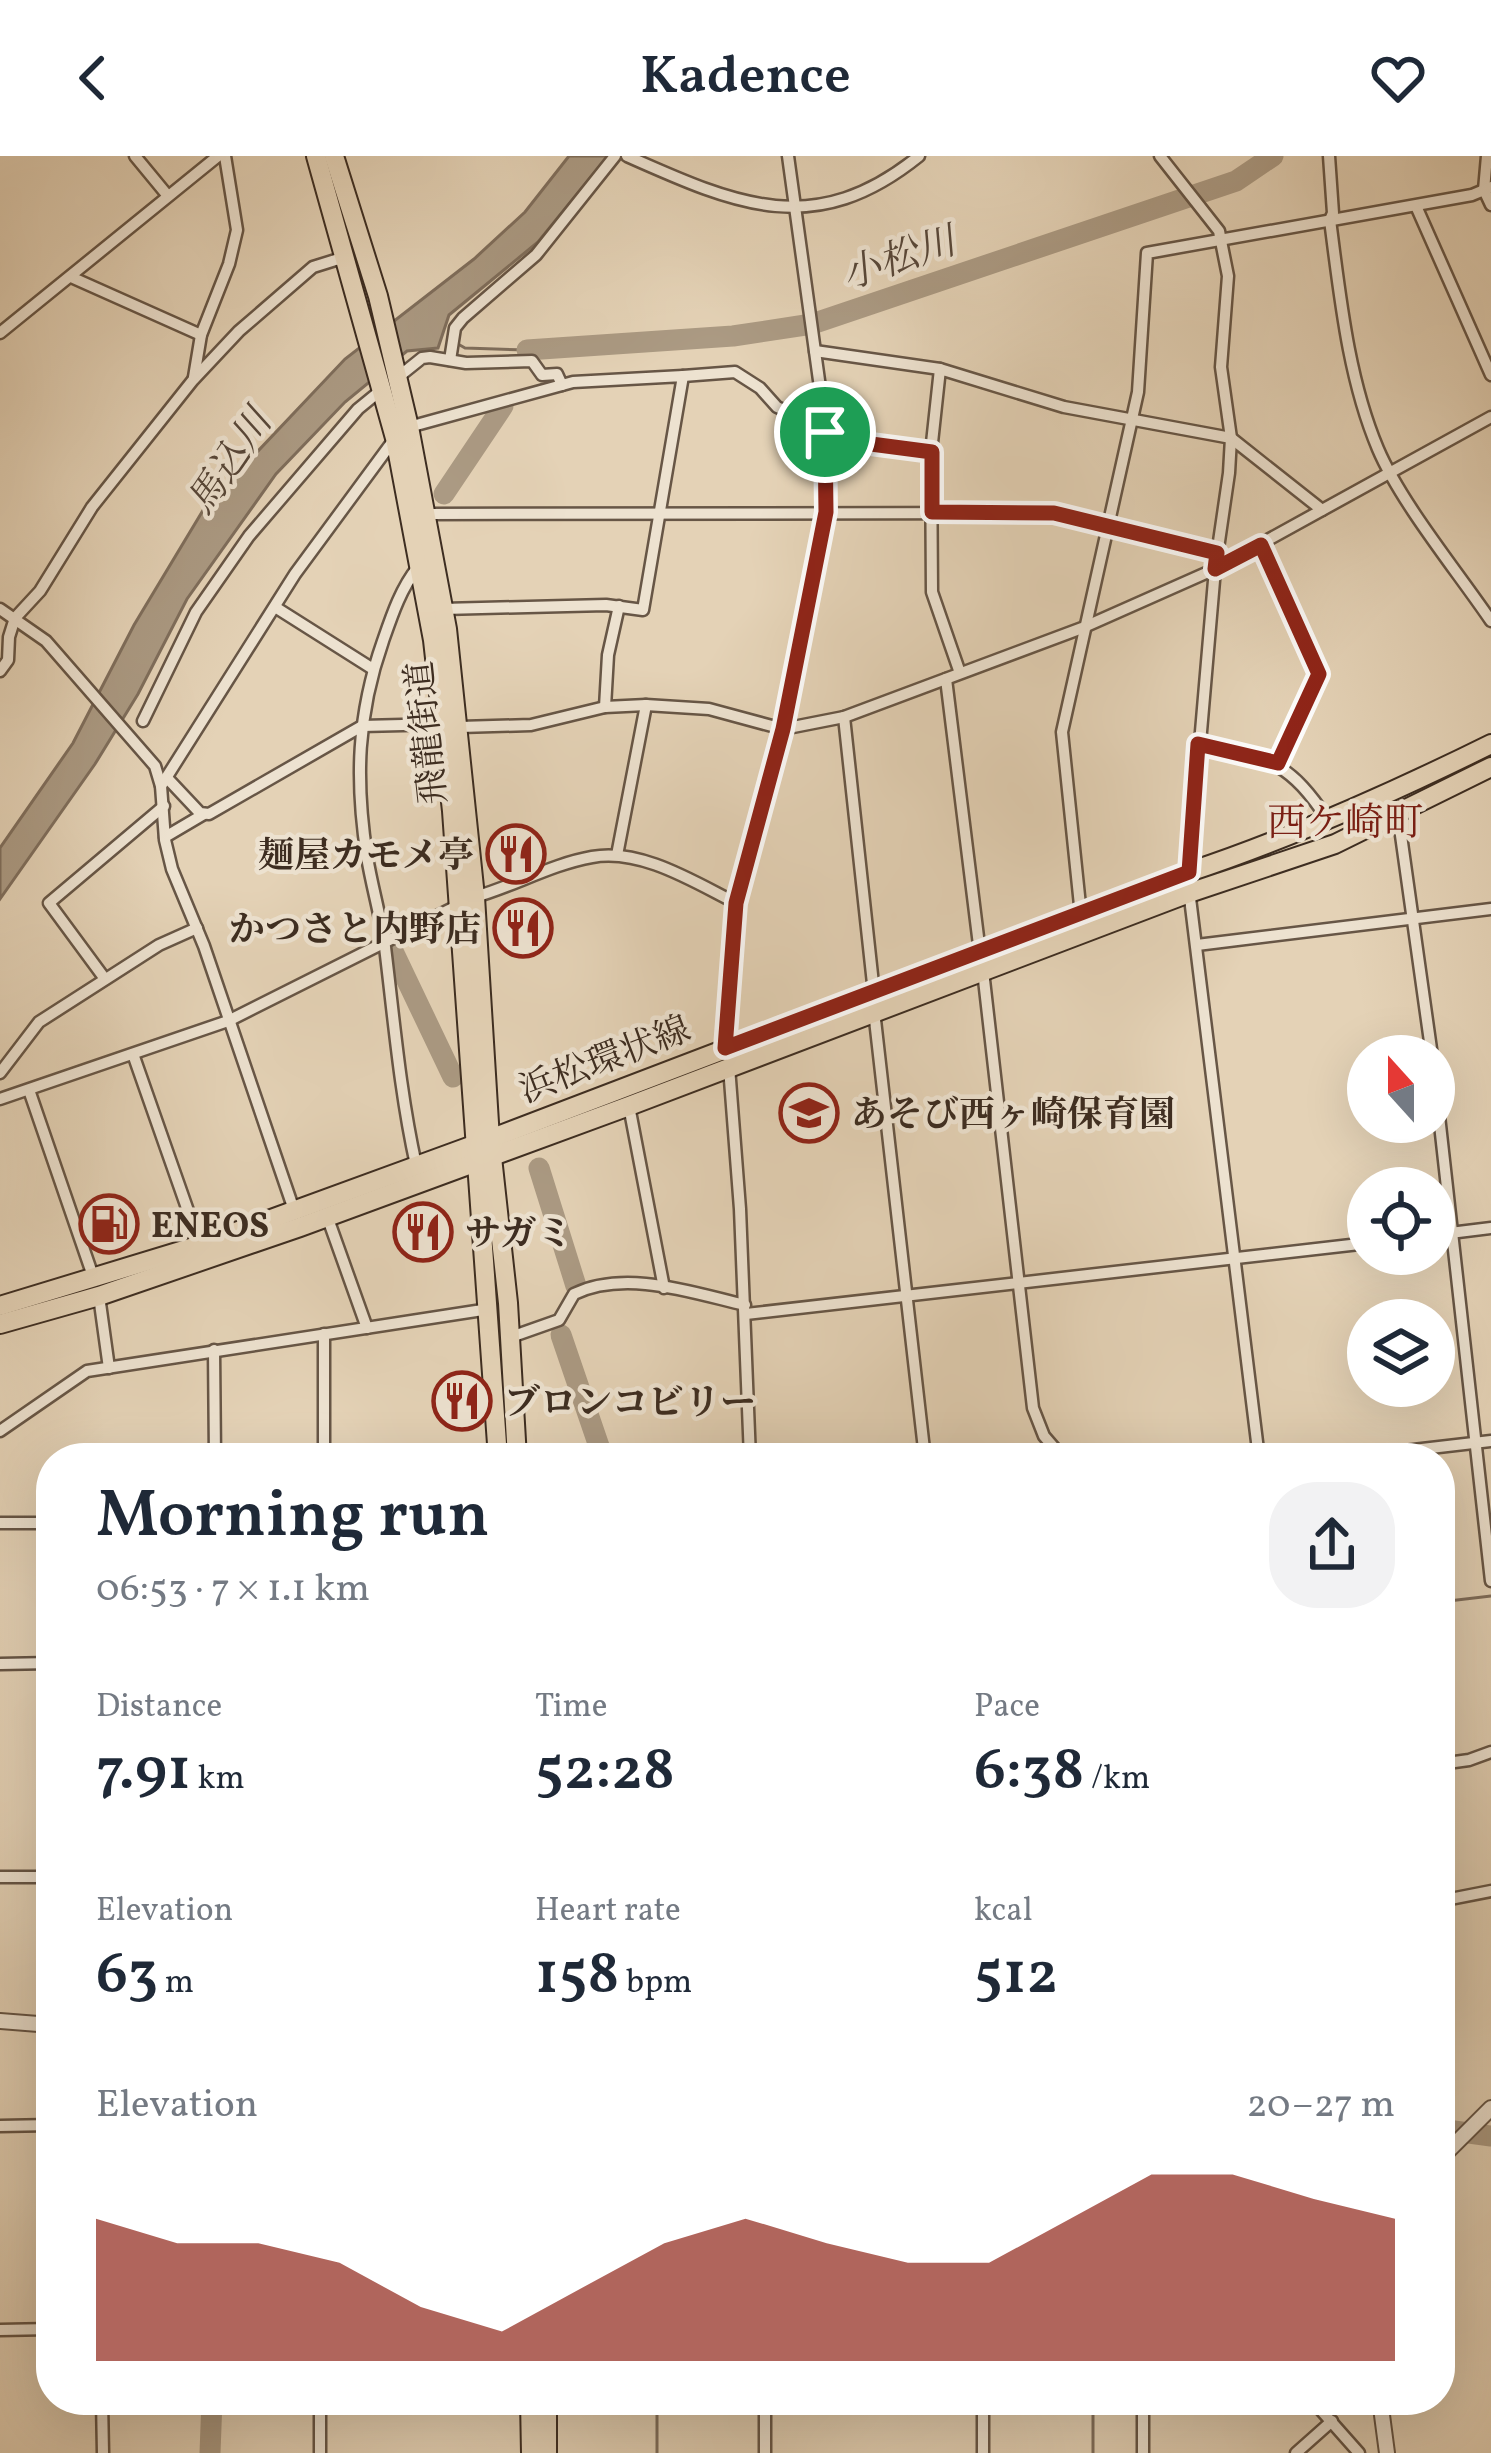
<!DOCTYPE html>
<meta charset="utf-8">
<style>
:root{--surface:#fff;--page:#f2f2f3;--text:#1f2937;--muted:#747a83;--accent:#8f2418}
body{margin:0;font-family:Vollkorn,"Noto Serif JP",serif;background:var(--page);color:var(--text);height:100vh;display:flex;flex-direction:column;font-size:45px;white-space:nowrap}
*{box-sizing:border-box;margin:0}
p{font-size:39px;color:var(--muted)}
.icon{flex:none;width:66px;height:66px;fill:none;stroke:currentColor;stroke-width:2;stroke-linecap:round;stroke-linejoin:round}
.map{position:relative;flex:1;overflow:hidden}
.sheet{position:absolute;left:36px;top:1287px;width:1419px;height:972px;display:flex;flex-direction:column;background:var(--surface);border-radius:48px;box-shadow:0 12px 48px #0002}
.sheet>*{flex:none}
.needle{width:78px;rotate:339deg}
.fabs{position:absolute;left:1347px;top:879px;display:grid;gap:24px}
.fabs a{display:grid;place-items:center;width:108px;height:108px;border-radius:50%;background:var(--surface);box-shadow:0 12px 48px #0002;font-size:60px}
.pin{position:absolute;display:grid;place-items:center;width:102px;height:102px;color:#fff;margin:-51px;border:6px solid #fff;border-radius:50%;box-shadow:0 3px 12px #0007}
.round{display:grid;place-items:center;flex:none;width:126px;height:126px;border-radius:48px;background:var(--page)}
.headline{display:flex;align-items:center;justify-content:space-between;height:204px;padding:0 60px}
h1{font-size:66px;font-weight:600;line-height:90px}
.figures{display:grid;grid-template-columns:repeat(3,1fr);gap:18px;height:204px;padding:12px 60px}
.figures div{display:grid;align-content:center}
.figures b{font-size:60px;font-weight:600}
.figures small{font-size:33px;font-weight:400}
.figures p{font-size:33px}
.chart{height:336px;padding:24px 60px}
.chart p{display:flex;justify-content:space-between}
.chart svg{width:100%;height:216px;margin-top:12px;fill:var(--accent);opacity:.7}
header{display:flex;justify-content:space-between;align-items:center;height:156px;padding:0 60px;background:var(--surface);font-size:54px;font-weight:600}
.map>svg:first-child{display:block}
.water{fill:#ab9a83;stroke:#7f6e5c;stroke-width:3}
.lines{fill:none;stroke-linecap:round;stroke-linejoin:round}
.stream{stroke:#7f6e5c;stroke-width:3}
.river{stroke:#ab9a83;stroke-width:21}
.minor-casing{stroke:#675646;stroke-width:15}
.tertiary-casing{stroke:#675646;stroke-width:18}
.primary-casing{stroke:#3d2d21;stroke-width:22}
.trunk-casing{stroke:#3d2d21;stroke-width:22}
.minor{stroke:#ede2d0;stroke-width:10}
.tertiary{stroke:#ede2d0;stroke-width:14}
.primary{stroke:#e4d2b6;stroke-width:18}
.trunk{stroke:#e4d2b6;stroke-width:18}
.route-casing{stroke:#fff;stroke-width:24}
.route{stroke:#8f2418;stroke-width:15}
.labels{text-anchor:middle;stroke-width:9;stroke-linejoin:round;paint-order:stroke}
.street-label{font-size:36px;fill:#3d2d21;stroke:#ede2d0}
.poi-label{font-size:36px;font-weight:bold;fill:#3d2d21;stroke:#ede2d0;text-anchor:start}
.water-label{font-size:39px;font-style:italic;fill:#58483a;stroke:#ede2d0}
.neighbourhood-label{font-size:39px;fill:#7a1f14;stroke:#ede2d0}
</style>
<header><svg class="icon" aria-label="back" viewBox="0 0 24 24"><path d="M15 5l-7 7 7 7"/></svg>Kadence<svg class="icon" aria-label="heart" viewBox="0 0 24 24"><path d="M12 20l-8-8c-3-5 5-10 8-4 3-6 11-1 8 4z"/></svg></header>
<div class="map">
<svg width="1491" height="2297" viewBox="0 0 1491 2297">
<rect width="100%" height="100%" fill="#e4d2b6"/>
<filter id="stains"><feTurbulence type="fractalNoise" baseFrequency=".00167" numOctaves="4"/><feColorMatrix values="0 0 0 0 .2 0 0 0 0 .09 0 0 0 0 .02 0 0 0 .5 -.17"/></filter>
<radialGradient id="worn" r=".72"><stop offset=".6" stop-color="#630" stop-opacity="0"/><stop offset="1" stop-color="#630" stop-opacity=".3"/></radialGradient>
<polygon class="water" points="569,0 608,0 538,86 449,159 438,192 407,195 345,246 276,318 187,443 138,538 95,608 0,743 0,692 73,587 134,469 205,351 345,203 474,103 525,56"/>
<g class="lines">
<g class="stream">
<polyline points="458,188 465,192 527,194"/>
<polyline points="1440,1446 1491,1440"/>
<polyline points="1093,2244 1093,2297"/>
<polyline points="657,2297 657,2244"/>
</g>
<g class="river">
<polyline points="527,194 733,180 812,168 1236,25 1273,0"/>
<polyline points="444,338 503,250"/>
<polyline points="390,789 453,921"/>
<polyline points="539,1012 576,1130"/>
<polyline points="561,1179 603,1302"/>
<polyline points="1440,1973 1491,1980"/>
<polyline points="210,2297 212,2244"/>
</g>
<defs>
<g id="minor">
<polyline points="135,0 168,40"/>
<path d="M627 0C737 49 815 84 919 0"/>
<polyline points="1160,0 1219,75 1228,120 1221,211 1231,282 1229,317 1215,413 1189,715"/>
<path d="M1329 0 1333 57 1330 64C1340 140 1348 222 1378 293 1401 347 1457 415 1491 465"/>
<polyline points="1487,0 1484,34 1491,49"/>
<polyline points="1416,50 1491,219"/>
<polyline points="71,121 201,179"/>
<polyline points="0,177 218,0"/>
<polyline points="815,195 940,213"/>
<polyline points="450,204 455,172 463,162 536,99 615,0"/>
<polyline points="683,220 735,216 760,232 777,251 824,272"/>
<polyline points="194,221 201,179 229,108 237,74 225,0"/>
<polyline points="397,222 422,202 430,201 466,207 532,205 542,219 557,218 562,229"/>
<polyline points="409,271 573,226 683,220 643,454 606,449 443,453"/>
<polyline points="825,276 871,288 931,296 940,213 1064,251 1231,282 1322,354"/>
<polyline points="931,296 932,436 960,517"/>
<polyline points="427,358 1054,357 1217,397"/>
<polyline points="1261,389 1319,518 1278,607"/>
<polyline points="275,451 373,513"/>
<polyline points="0,453 46,485 155,610 161,630 165,684 172,713 204,790 294,1054"/>
<polyline points="0,515 8,504 9,481 15,462 40,435 92,351 193,224 239,175 313,111 345,101"/>
<polyline points="946,523 980,797"/>
<polyline points="605,551 608,499 619,450"/>
<polyline points="844,561 874,837"/>
<polyline points="143,565 196,456 249,380 358,253 380,235"/>
<polyline points="460,571 531,569 605,551 646,549 709,553 783,573 844,561 1082,472 1215,413 1491,261"/>
<path d="M1198 588C1267 603 1286 601 1328 664"/>
<polyline points="168,623 200,657 209,658 362,570 443,568"/>
<polyline points="161,630 295,418 393,285"/>
<polyline points="1398,658 1432,900"/>
<polyline points="165,681 204,658"/>
<polyline points="617,699 646,549"/>
<polyline points="1189,734 1259,1302"/>
<path d="M475 741C514 730 552 708 592 701 641 692 694 726 736 747"/>
<polyline points="1081,759 1062,576 1138,236 1147,97 1472,39 1491,31"/>
<polyline points="1197,789 1491,753"/>
<polyline points="983,815 1033,1252 1044,1280 1063,1302"/>
<polyline points="105,823 49,747 164,650"/>
<polyline points="874,855 925,1302"/>
<polyline points="725,892 736,747 783,573 826,356 822,246 788,0"/>
<polyline points="133,898 200,1089"/>
<polyline points="729,911 740,1053 750,1302"/>
<polyline points="1434,915 1491,1425"/>
<polyline points="0,917 39,866 159,789 197,772"/>
<polyline points="29,934 94,1123"/>
<polyline points="0,943 228,865 459,749"/>
<polyline points="629,950 664,1132"/>
<path d="M416 1009C400 937 394 864 385 791 381 761 372 731 367 701 355 624 357 559 383 485 392 459 401 432 418 411"/>
<polyline points="327,1060 367,1172"/>
<polyline points="1434,1079 1491,1072"/>
<polyline points="99,1140 109,1212"/>
<polyline points="746,1158 1368,1087"/>
<path d="M508 1182 559 1164 574 1138C626 1113 693 1137 745 1149"/>
<polyline points="214,1194 215,1302"/>
<polyline points="0,1275 87,1215 489,1153"/>
<polyline points="324,1302 324,1178"/>
<polyline points="1344,1302 1491,1285"/>
<polyline points="0,1367 51,1367"/>
<polyline points="0,1508 51,1507"/>
<polyline points="1440,1608 1469,1604 1491,1596"/>
<polyline points="0,1721 51,1721"/>
<polyline points="1440,1745 1491,1735"/>
<polyline points="0,1970 51,1969"/>
<polyline points="0,2174 51,2173"/>
<polyline points="102,2244 103,2297"/>
<polyline points="320,2244 320,2297"/>
<polyline points="983,2244 983,2297"/>
<polyline points="1143,2244 1143,2297"/>
<polyline points="1312,2244 1359,2297"/>
<polyline points="765,2297 765,2244"/>
<polyline points="1296,2297 1332,2265"/>
</g>
<g id="tertiary">
<polyline points="0,1865 51,1869"/>
<polyline points="1440,2003 1491,1952"/>
<polyline points="1380,2244 1387,2297"/>
</g>
<g id="primary">
<path d="M0 1150 200 1089 490 983 1189 716C1294 681 1392 637 1491 588"/>
<polyline points="0,1168 99,1140 300,1071 629,950 1189,737 1335,688 1491,611"/>
</g>
<g id="trunk">
<polyline points="316,0 395,282 433,484 452,655 498,1302"/>
<polyline points="334,0 378,140 409,271 447,473 475,741 490,983 508,1147 517,1302"/>
<polyline points="530,2244 531,2297"/>
<polyline points="547,2244 547,2297"/>
</g>
</defs>
<use href="#minor" class="minor-casing"/>
<use href="#tertiary" class="tertiary-casing"/>
<use href="#primary" class="primary-casing"/>
<use href="#trunk" class="trunk-casing"/>
<use href="#minor" class="minor"/>
<use href="#tertiary" class="tertiary"/>
<use href="#primary" class="primary"/>
<use href="#trunk" class="trunk"/>
</g>
<g class="lines">
<defs>
<polygon id="route" points="825,276 871,288 932,296 932,356 1054,357 1217,397 1215,413 1261,389 1319,518 1278,607 1198,588 1189,716 725,892 736,747 783,573 826,356"/>
</defs>
<use href="#route" class="route-casing"/>
<use href="#route" class="route"/>
</g>
<defs>
<symbol id="restaurant-ring" viewBox="-11 -11 22 22"><circle r="9.5" fill="#ede2d0" stroke="#8f2418" stroke-width="1.5"/><path d="M-5-6h1v4h1v-4h1v4h1v-4h1v5L-1.5 .5V6h-2V.5L-5-1ZM5-6V6H3V1.5H1.5Q1.5-4 5-6Z" fill="#8f2418"/></symbol>
<symbol id="school-ring" viewBox="-11 -11 22 22"><circle r="9.5" fill="#ede2d0" stroke="#8f2418" stroke-width="1.5"/><path d="M0-5L7-2L0 1L-7-2ZM-4 1L0 2.5L4 1V4Q0 6-4 4Z" fill="#8f2418"/></symbol>
<symbol id="fuel-ring" viewBox="-11 -11 22 22"><circle r="9.5" fill="#ede2d0" stroke="#8f2418" stroke-width="1.5"/><path d="M-5.5-6h7V0h2V4h1.3V-2.5L3-4.5l.8-.8L6-3V5H2.5V1h-1V6h-7ZM-4.2-4.7v3.2H.2V-4.7Z" fill="#8f2418"/></symbol>
</defs>
<g fill-rule="evenodd">
<use href="#restaurant-ring" x="483" y="665" width="66" height="66"/>
<use href="#restaurant-ring" x="490" y="739" width="66" height="66"/>
<use href="#school-ring" x="776" y="924" width="66" height="66"/>
<use href="#fuel-ring" x="76" y="1035" width="66" height="66"/>
<use href="#restaurant-ring" x="390" y="1043" width="66" height="66"/>
<use href="#restaurant-ring" x="429" y="1212" width="66" height="66"/>
</g>
<g class="labels">
<g class="street-label">
<text transform="translate(425 577) rotate(-96)" y="13">飛龍街道</text>
<text transform="translate(604 902) rotate(-21)" y="13">浜松環状線</text>
</g>
<g class="poi-label">
<text x="474" y="711" text-anchor="end">麺屋カモメ亭</text>
<text x="481" y="785" text-anchor="end">かつさと内野店</text>
<text x="851" y="970">あそび西ヶ崎保育園</text>
<text x="151" y="1081">ENEOS</text>
<text x="465" y="1089">サガミ</text>
<text x="504" y="1258">ブロンコビリー</text>
</g>
<g class="water-label">
<text transform="translate(898 101) rotate(-19)" y="14">小松川</text>
<text transform="translate(228 305) rotate(-56)" y="14">馬込川</text>
</g>
<g class="neighbourhood-label">
<text x="1345" y="679">西ケ崎町</text>
</g>
</g>
<rect width="100%" height="100%" filter="url(#stains)"/>
<rect width="100%" height="100%" fill="url(#worn)"/>
</svg>
<div class="fabs">
<a><svg class="needle" viewBox="-14 -14 28 28"><path d="M0-13l5 13h-10z" fill="#e53935"/><path d="M0 13l5-13h-10z" fill="#747a83"/></svg></a>
<a><svg class="icon" aria-label="locate" viewBox="0 0 24 24"><circle cx="12" cy="12" r="6"/><path d="M12 2v4M12 18v4M2 12h4M18 12h4"/></svg></a>
<a><svg class="icon" aria-label="layers" viewBox="0 0 24 24"><path d="M12 4l9 5-9 5-9-5zM3 14l9 5 9-5"/></svg></a>
</div>
<div class="pin" style="left:825px;top:276px;background:#1e9e55"><svg class="icon" aria-label="arrive" viewBox="0 0 24 24"><path d="M6 21V4h12l-3 4 3 4H6"/></svg></div>
<section class="sheet">
<div class="headline"><div><h1>Morning run</h1><p>06:53 · 7 × 1.1 km</p></div><a class="round"><svg class="icon" aria-label="share" viewBox="0 0 24 24"><path d="M12 15V3M7 8l5-5 5 5M5 13v7h14v-7"/></svg></a></div>
<div class="figures">
<div><p>Distance</p><b>7.91<small> km</small></b></div>
<div><p>Time</p><b>52:28</b></div>
<div><p>Pace</p><b>6:38<small> /km</small></b></div>
</div>
<div class="figures">
<div><p>Elevation</p><b>63<small> m</small></b></div>
<div><p>Heart rate</p><b>158<small> bpm</small></b></div>
<div><p>kcal</p><b>512</b></div>
</div>
<div class="chart"><p><span>Elevation</span>20–27 m</p>
<svg viewBox="0 0 160 44" preserveAspectRatio="none"><path d="M0 44V15L10 20L20 20L30 24L40 33L50 38L60 29L70 20L80 15L90 20L100 24L110 24L120 15L130 6L140 6L150 11L160 15V44z"/></svg>
</div>
</section>
</div>
